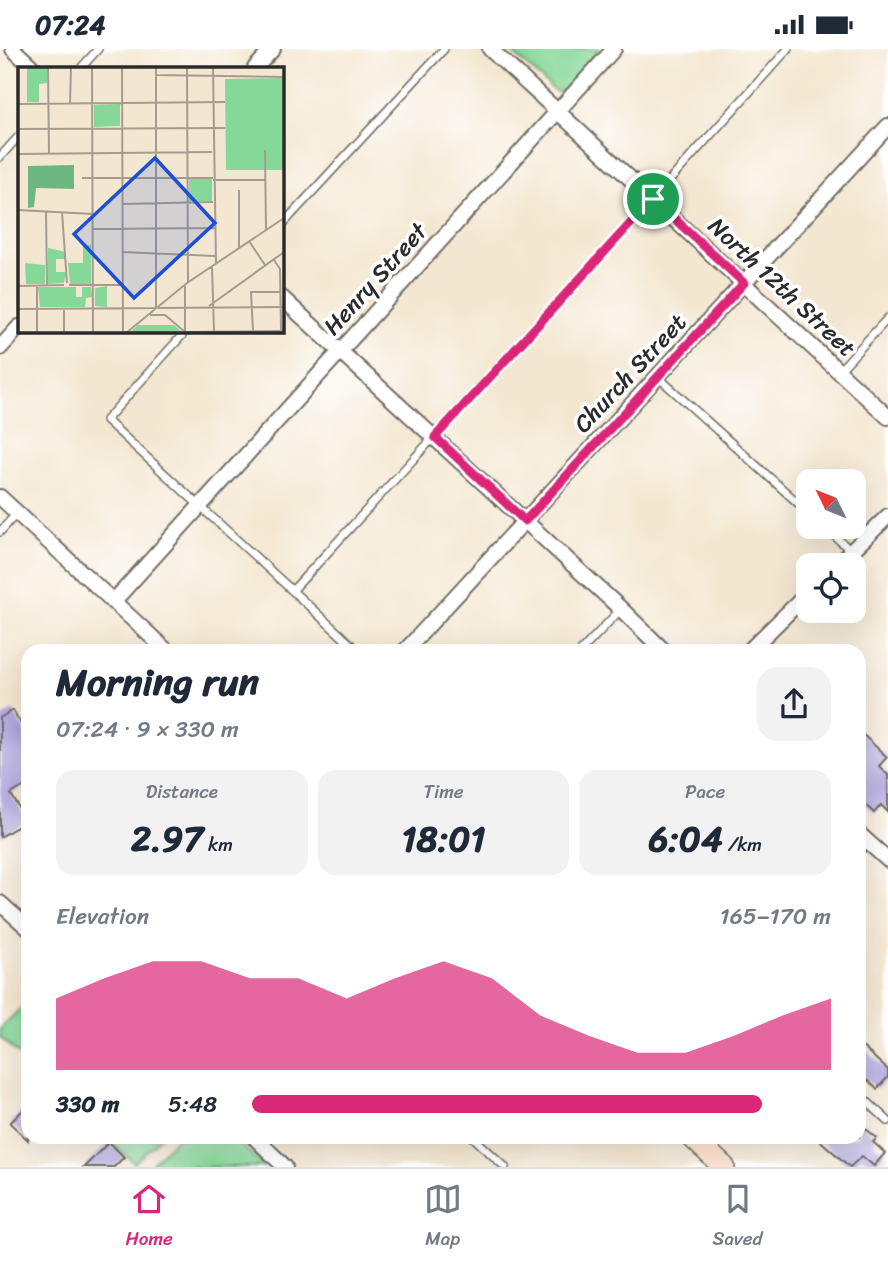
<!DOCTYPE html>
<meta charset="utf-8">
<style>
:root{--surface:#fff;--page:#f2f2f3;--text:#1f2937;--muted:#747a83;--line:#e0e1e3;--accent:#db2777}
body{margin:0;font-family:Sriracha,sans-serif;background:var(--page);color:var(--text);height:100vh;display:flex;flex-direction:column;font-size:26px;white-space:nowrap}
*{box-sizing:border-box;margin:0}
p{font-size:23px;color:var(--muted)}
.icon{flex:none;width:38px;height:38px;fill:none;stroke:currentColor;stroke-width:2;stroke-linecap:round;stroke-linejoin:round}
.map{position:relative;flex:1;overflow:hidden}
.details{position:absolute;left:21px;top:595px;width:845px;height:500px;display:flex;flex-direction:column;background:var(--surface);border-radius:21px;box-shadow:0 7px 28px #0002}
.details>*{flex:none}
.needle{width:46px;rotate:313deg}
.tools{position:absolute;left:796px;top:420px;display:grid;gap:14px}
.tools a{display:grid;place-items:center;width:70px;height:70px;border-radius:14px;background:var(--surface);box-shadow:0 7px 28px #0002;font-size:35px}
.pin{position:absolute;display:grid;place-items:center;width:60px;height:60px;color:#fff;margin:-30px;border:4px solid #fff;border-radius:50%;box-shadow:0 2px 7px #0007}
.round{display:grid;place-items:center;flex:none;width:74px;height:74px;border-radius:21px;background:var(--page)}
.overview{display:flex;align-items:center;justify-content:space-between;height:119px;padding:0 35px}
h1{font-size:38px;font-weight:800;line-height:52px}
.stats{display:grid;grid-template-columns:repeat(3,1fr);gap:10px;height:119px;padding:7px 35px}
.stats div{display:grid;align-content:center;border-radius:18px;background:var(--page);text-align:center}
.stats b{font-size:35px;font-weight:800}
.stats small{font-size:19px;font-weight:400}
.stats p{font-size:19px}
.chart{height:196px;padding:14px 35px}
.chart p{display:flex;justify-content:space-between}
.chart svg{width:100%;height:126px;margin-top:7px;fill:var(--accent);opacity:.7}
ul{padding:0 35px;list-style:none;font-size:23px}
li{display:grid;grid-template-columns:112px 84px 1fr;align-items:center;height:52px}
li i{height:18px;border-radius:9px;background:var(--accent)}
.status{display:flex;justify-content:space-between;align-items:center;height:49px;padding:0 35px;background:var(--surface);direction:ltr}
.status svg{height:19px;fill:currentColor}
.tabs{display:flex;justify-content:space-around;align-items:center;height:98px;border-top:2px solid var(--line);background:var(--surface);font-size:19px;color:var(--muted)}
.tabs a{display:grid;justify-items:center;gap:4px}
.tabs .on{color:var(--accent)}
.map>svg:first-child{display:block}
.green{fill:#86d898;stroke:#588262;stroke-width:2}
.building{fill:#ada4dd}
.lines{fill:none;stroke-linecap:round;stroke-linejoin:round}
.lane-casing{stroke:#716d65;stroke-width:10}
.street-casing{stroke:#716d65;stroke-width:18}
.secondary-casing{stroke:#716d65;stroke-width:24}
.lane{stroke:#fff;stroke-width:7}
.street{stroke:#fff;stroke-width:14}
.secondary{stroke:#fde4d1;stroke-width:21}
.route-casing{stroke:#fff;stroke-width:14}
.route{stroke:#db2777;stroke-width:9}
.labels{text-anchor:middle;stroke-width:7;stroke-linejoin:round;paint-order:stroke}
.street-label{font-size:24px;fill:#2b2b2b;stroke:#fff}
.inset-road{fill:none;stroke:#a49c8f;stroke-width:2}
.view{fill:#1d4ed8;fill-opacity:0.15;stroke:#1d4ed8;stroke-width:3.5}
.inset-edge{fill:none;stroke:#2b2b2b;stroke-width:3.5}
</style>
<div class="status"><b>07:24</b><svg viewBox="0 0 49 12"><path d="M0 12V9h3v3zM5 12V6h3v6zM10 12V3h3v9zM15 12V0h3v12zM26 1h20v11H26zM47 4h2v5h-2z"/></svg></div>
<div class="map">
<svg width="888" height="1118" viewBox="0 0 888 1118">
<rect width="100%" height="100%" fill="#fff"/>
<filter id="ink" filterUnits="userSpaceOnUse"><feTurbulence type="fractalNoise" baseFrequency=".0143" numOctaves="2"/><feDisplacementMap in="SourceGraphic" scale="14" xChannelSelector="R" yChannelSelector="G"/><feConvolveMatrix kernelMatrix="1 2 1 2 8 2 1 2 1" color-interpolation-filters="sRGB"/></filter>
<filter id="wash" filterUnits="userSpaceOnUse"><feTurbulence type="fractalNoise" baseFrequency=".00686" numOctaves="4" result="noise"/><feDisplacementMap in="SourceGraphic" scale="28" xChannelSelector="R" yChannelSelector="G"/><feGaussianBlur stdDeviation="1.57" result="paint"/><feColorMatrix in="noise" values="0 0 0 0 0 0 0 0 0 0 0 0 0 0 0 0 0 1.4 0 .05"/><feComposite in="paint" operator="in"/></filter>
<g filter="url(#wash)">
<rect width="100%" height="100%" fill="#f4e7d1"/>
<g class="green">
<polygon points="508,0 600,0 563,41 556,43"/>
<polygon points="28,952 28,1014 0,988 0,980"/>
<polygon points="178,1088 233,1089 265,1118 148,1118"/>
<polygon points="107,1089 160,1089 134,1114"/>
</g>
<g id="blocks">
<g class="building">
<polygon points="13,661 28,687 28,735 11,745 27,772 0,788 0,669"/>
<polygon points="859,682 887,708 879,717 888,726 888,763 881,756 874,764 859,750"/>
<polygon points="859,995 888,1021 888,1028 877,1040 859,1024"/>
<polygon points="28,1056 28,1091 10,1074"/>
<polygon points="859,1074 877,1089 873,1093 885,1104 874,1117 862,1107 850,1118 816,1088 859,1088"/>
<polygon points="109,1093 124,1108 114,1118 84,1118"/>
</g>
</g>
</g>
<g filter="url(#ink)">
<use href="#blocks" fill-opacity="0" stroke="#716d65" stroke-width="2"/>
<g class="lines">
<defs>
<g id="lane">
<polyline points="81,19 98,0"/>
<polyline points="0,108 19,87"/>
<polyline points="282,176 444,0"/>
<polyline points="186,282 106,371 358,602"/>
<polyline points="839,322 888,269"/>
<polyline points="658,328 808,463"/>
<polyline points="825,478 851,502"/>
<polyline points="0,483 17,464"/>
<polyline points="293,541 653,150 788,0"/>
<polyline points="581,602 621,560"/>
<polyline points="859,1045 888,1072"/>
<polyline points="473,1088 505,1118"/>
</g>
<g id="street">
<polyline points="13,0 33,19"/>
<polyline points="490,0 888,368"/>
<polyline points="255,19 273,0"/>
<polyline points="282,249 621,560 664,602"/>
<polyline points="0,299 19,278"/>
<polyline points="0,448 167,602"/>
<polyline points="837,516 888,467"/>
<polyline points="113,553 614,0"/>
<polyline points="405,602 888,77"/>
<polyline points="749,602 808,544"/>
<polyline points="859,785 888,811"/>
<polyline points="0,854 28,879"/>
<polyline points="254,1088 285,1118"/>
</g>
<polyline id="secondary" points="692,1088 724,1118"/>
</defs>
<use href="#lane" class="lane-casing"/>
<use href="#street" class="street-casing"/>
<use href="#secondary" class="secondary-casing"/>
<use href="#lane" class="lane"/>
<use href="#street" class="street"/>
<use href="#secondary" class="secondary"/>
</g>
</g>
<g class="lines" filter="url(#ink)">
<defs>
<polygon id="route" points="653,150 744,234 525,472 435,388"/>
</defs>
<use href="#route" class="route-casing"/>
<use href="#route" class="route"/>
</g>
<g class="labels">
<g class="street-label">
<text transform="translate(375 230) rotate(-48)" y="8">Henry Street</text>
<text transform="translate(782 238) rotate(43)" y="8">North 12th Street</text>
<text transform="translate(630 324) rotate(-47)" y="8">Church Street</text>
</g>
</g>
<g transform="translate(18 18)">
<rect width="266" height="266" fill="#f4e7d1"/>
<path d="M9 0H29V16L21 17V35H9ZM266 11V103H208L207 12ZM102 37V59L76 60V38ZM171 112H194V134H171ZM65 177 73 178V217H52L50 196H65ZM30 181 48 185V192H38V205H48L46 216 30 217ZM7 196 27 198V217H8ZM89 219V240L77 239V221ZM20 220H58V230H64V220H73L74 230 68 231 67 240H22ZM120 258H156L165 266H111Z" fill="#86d898"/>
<path d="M56 98V122L18 121 16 140 10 141V99Z" fill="#6cb880"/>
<path class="inset-road" d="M30 0 31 87M74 0 75 266M104 0 105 266M169 0 170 215M195 0 198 196M137 8 266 10M52 36 53 0M0 37 207 35M0 62 207 61M247 83 248 163M0 87 194 85M64 111H195M195 113H248M221 123V181M104 137 195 135M0 143 75 147M28 145 29 218M44 145 49 216M75 162 197 161M231 174 247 198M104 185 197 189M256 193 262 202 263 264M194 199 196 264M51 218H105M0 219 46 218M19 219V266M167 219V264M191 239 266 185M140 241 266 240M0 242 138 241V0M132 248H147L167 265 266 264M235 264 233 225H263M46 266V242M108 266 169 216 266 151"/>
<path class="view" d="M137 91 197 156 116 231 56 167Z"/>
<rect width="266" height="266" class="inset-edge"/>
</g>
</svg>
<div class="tools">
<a><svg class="needle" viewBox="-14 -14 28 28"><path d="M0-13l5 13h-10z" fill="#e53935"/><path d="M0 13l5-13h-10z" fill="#747a83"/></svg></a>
<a><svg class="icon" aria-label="locate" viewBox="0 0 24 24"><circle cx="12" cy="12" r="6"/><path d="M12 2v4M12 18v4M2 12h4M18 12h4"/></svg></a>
</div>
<div class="pin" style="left:653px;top:150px;background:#1e9e55"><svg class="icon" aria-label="arrive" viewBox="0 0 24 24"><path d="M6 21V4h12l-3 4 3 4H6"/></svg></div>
<section class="details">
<div class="overview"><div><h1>Morning run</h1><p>07:24 · 9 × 330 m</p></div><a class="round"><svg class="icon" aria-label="share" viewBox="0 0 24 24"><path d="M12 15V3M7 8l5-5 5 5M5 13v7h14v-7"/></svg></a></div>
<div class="stats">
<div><p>Distance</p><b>2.97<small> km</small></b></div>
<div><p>Time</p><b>18:01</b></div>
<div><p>Pace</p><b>6:04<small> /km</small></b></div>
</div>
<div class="chart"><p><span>Elevation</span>165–170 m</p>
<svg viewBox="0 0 160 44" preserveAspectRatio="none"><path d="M0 44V19L10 12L20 6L30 6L40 12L50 12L60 19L70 12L80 6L90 12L100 25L110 32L120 38L130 38L140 32L150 25L160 19V44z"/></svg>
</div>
<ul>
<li><b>330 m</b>5:48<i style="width:88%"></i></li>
</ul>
</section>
</div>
<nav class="tabs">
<a class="on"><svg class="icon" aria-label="home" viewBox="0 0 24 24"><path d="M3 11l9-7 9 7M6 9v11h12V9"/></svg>Home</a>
<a><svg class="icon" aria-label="map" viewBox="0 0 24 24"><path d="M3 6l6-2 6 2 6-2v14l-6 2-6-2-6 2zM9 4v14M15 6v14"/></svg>Map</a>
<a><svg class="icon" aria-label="saved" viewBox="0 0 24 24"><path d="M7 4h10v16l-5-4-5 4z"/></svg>Saved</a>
</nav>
